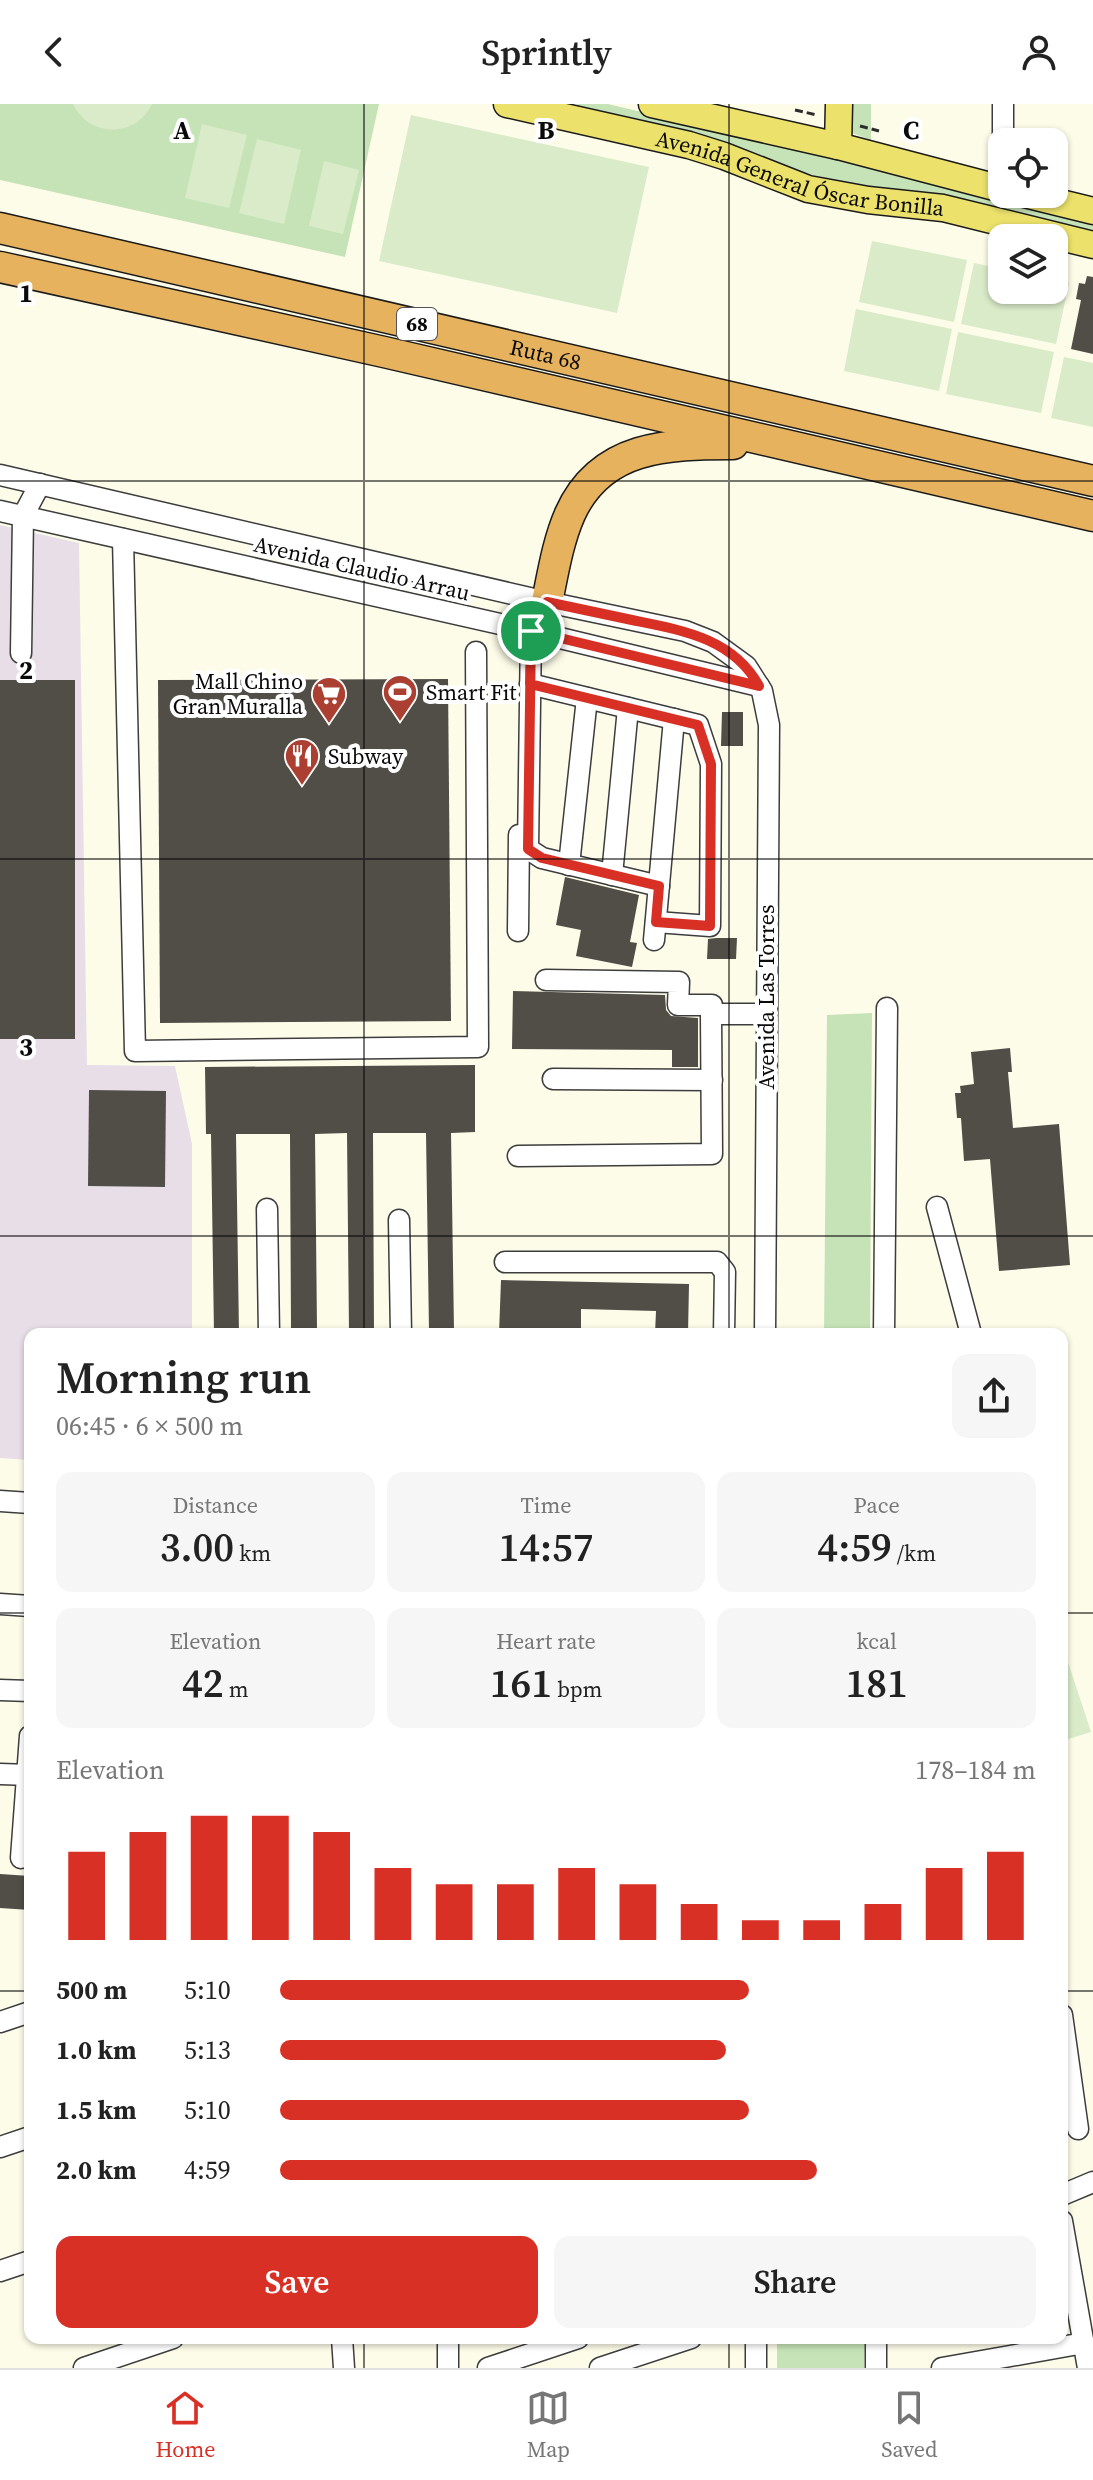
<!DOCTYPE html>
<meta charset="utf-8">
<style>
:root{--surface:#fff;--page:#f6f6f6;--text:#222;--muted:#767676;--line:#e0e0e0;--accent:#d93025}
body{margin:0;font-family:"Source Serif 4",serif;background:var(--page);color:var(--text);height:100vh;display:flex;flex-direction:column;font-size:30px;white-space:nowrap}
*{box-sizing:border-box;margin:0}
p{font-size:26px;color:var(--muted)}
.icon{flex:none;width:44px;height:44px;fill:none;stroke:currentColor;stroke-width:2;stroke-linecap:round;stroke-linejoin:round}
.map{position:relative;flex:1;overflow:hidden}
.panel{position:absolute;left:24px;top:1224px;width:1044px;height:1016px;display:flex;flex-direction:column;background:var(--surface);border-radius:16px;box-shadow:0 2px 6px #0004}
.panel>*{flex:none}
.fabs{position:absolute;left:988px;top:24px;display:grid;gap:16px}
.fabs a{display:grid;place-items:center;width:80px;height:80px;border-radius:16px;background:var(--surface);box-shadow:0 2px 6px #0004;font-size:40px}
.pin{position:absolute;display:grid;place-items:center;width:68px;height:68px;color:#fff;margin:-34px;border:4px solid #fff;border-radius:50%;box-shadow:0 2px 8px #0007}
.round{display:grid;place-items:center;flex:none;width:84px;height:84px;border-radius:16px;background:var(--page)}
.summary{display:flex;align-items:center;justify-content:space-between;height:136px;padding:0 32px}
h1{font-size:44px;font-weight:600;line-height:60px}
.metrics{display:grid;grid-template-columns:repeat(3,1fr);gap:12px;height:136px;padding:8px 32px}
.metrics div{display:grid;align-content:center;border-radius:16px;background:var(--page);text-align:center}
.metrics b{font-size:40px;font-weight:600}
.metrics small{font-size:22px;font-weight:400}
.metrics p{font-size:22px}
.chart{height:224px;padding:16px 32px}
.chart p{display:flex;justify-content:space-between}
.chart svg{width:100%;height:144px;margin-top:8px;stroke:var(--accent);stroke-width:6}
.cta{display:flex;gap:16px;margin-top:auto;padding:16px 32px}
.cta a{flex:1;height:92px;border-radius:16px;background:var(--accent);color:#fff;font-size:32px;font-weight:600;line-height:92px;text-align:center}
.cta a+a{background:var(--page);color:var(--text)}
ul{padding:0 32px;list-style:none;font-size:26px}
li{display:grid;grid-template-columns:128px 96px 1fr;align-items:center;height:60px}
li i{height:20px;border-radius:10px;background:var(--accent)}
header{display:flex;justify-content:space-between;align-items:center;height:104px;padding:0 32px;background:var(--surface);font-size:36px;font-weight:600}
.tab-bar{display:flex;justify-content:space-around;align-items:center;height:112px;border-top:2px solid var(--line);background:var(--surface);font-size:22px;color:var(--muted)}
.tab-bar a{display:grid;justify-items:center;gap:4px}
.tab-bar .selected{color:var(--accent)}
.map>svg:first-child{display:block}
.industrial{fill:#e8dee8}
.green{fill:#c6e3b7}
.pitch{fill:#d9ebc8}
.building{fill:#514d47}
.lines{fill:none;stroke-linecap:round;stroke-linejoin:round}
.minor-casing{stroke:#3d3d3d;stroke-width:23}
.major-casing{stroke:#1b1b1b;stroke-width:29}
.highway-casing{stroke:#1b1b1b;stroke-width:33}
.path{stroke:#2c2c2c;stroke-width:3;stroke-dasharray:8 4;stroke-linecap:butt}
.minor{stroke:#fff;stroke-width:20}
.major{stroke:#ebe16b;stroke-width:26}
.highway{stroke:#e6b25e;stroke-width:30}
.route-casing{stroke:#fff;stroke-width:16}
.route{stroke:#d93025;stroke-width:10}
.grid{fill:none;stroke:#0a0a0a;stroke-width:2;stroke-opacity:0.55}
.labels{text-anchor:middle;stroke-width:8;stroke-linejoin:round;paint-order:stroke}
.shield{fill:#fff;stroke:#545454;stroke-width:2}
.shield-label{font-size:20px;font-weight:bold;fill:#0a0a0a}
.street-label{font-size:22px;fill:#0a0a0a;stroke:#fff}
.poi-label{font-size:22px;fill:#0a0a0a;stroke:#fff;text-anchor:start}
.grid-label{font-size:26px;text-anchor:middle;font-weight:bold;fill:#0a0a0a;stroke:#fff;stroke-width:8;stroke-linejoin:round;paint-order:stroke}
</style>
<header><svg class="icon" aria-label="back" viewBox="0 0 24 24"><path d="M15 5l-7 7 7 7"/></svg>Sprintly<svg class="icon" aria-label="person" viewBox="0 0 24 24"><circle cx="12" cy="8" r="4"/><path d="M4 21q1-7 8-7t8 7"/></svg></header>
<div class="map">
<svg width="1093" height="2264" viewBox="0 0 1093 2264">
<rect width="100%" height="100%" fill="#fdfce9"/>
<polygon class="industrial" points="0,421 79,439 87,961 175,962 192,1040 192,1230 30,1230 30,1356 0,1354"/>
<g class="green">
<polygon points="0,0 379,0 345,153 0,76"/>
<polygon points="577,0 608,0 1093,116 1093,132 872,87 575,5"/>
<polygon points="849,0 871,0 871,36 849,28"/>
<polygon points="872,909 870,1230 824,1230 827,911"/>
<polygon points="777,2234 865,2234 864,2264 777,2264"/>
</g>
<g class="pitch">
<path d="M73 0H152C136 34 89 34 73 0Z"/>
<polygon points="411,11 649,63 617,209 379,157"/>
<polygon points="202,20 247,31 229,104 185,94"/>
<polygon points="257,35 301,46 284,120 239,109"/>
<polygon points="324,57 359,66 343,130 309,122"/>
<polygon points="872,137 967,156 954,218 859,198"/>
<polygon points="974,159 1002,165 1002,186 1054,186 1054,176 1069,179 1056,240 961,220"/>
<polygon points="856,205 952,225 939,287 844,267"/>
<polygon points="958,228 1054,248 1041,309 946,290"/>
<polygon points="1064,253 1093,259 1093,323 1051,314"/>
<polygon points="1064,1546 1091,1628 1062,1637 1062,1547"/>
</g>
<g class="building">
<polygon points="1087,172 1093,173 1093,250 1071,245 1081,196 1076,195 1079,179 1085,180"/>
<polygon points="448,575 451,917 160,919 158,576"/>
<rect x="0" y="576" width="75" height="359"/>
<polygon points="722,608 743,608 743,642 721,642"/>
<polygon points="565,773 639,791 630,838 637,839 632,863 576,852 581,826 556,821"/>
<polygon points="716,834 737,834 736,855 707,855 708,835"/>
<polygon points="513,887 665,891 666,906 671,912 698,914 698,963 672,963 672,946 512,945"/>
<polygon points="1010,944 1012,968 1008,968 1013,1024 1059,1020 1070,1161 999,1167 990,1055 964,1057 961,1014 957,1014 955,989 961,989 960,982 974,980 971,948"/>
<polygon points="475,961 475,1028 451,1029 454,1227 429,1227 426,1029 373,1029 374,1227 349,1227 347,1029 315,1030 317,1225 291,1226 290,1030 236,1030 239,1230 214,1230 211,1030 206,1030 205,963"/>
<polygon points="89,986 166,987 165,1083 88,1082"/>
<polygon points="501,1176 689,1180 688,1230 655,1230 656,1207 581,1205 581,1230 499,1230"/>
<polygon points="0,1770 30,1772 30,1806 0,1804"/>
</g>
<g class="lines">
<defs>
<g id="minor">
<polyline points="1003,38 1003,0"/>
<polyline points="0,371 547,498 685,527 713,538 746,562 762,587 769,621 765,1230"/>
<polyline points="0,407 531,527 759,582"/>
<polyline points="123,435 135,947 478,943 476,548"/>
<polyline points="547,498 531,527 528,745 542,754 659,782"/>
<polyline points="21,549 23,412 40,380"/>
<polyline points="530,580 698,621 711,660 710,822 656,818"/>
<polyline points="569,761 587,594"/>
<polyline points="612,771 628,604"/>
<polyline points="518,827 519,731"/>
<polyline points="654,836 674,615"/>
<polyline points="546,876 679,878 678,901 712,901 711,910"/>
<polyline points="553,975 712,976"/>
<polyline points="518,1052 712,1050 711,910 766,910"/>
<polyline points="937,1103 971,1230"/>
<polyline points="267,1105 269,1230"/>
<polyline points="399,1116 401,1230"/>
<polyline points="505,1158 717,1158 725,1168 724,1230"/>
<polyline points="884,1230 887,904"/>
<polyline points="0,1397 30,1399"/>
<polyline points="0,1500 30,1502"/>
<polyline points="0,1586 30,1587"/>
<polyline points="0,1670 30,1671"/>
<polyline points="21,1754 30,1632"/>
<polyline points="1062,1911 1078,2025"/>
<polyline points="0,1918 30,1908"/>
<polyline points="0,2043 30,2033"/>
<polyline points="1062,2091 1093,2078"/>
<polyline points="1062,2117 1088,2264"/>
<polyline points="0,2167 30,2157"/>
<polyline points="342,2234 344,2264"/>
<polyline points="84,2264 173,2234"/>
<polyline points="448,2264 448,2234"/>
<polyline points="488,2264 578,2234"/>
<polyline points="600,2264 691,2234"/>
<polyline points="756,2264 756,2234"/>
<polyline points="876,2264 876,2234"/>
<polyline points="942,2264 1084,2239"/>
</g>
<g id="major">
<path id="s1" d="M507 0 689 41 724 52 808 85 868 96 943 104 1093 141"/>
<polyline points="652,0 838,42 1002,85"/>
<polyline points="838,42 839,0"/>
<polyline points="1024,90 1093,107"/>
</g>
<g id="highway">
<path id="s2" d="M0 124 1093 377"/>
<polyline points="0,163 384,248 1093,412"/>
<path d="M547 498C553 469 558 437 570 410 601 341 668 340 733 340"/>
</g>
</defs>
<use href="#minor" class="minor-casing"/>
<use href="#major" class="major-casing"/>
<use href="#highway" class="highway-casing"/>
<g class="path">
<polyline points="795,6 817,11"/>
<polyline points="860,22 879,27"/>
</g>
<use href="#minor" class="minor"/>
<use href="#major" class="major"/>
<use href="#highway" class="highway"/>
</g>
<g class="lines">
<defs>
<path id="route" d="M531 527 530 580 698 621 711 660 710 822 656 818 659 782 542 754 528 745 531 527 547 498C575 504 603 510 632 516 681 526 733 534 759 582L531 527"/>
</defs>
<use href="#route" class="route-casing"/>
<use href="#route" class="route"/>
</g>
<path class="grid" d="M364 0V1230M729 0V1230M0 377H1093M0 755H1093M0 1132H1093M0 1509H30M1062 1509H1093M0 1887H30M1062 1887H1093M364 2234V2264M729 2234V2264"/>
<defs>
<symbol id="stadium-pin" viewBox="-11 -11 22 30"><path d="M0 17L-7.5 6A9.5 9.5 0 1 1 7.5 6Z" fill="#ab3f31" stroke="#fff"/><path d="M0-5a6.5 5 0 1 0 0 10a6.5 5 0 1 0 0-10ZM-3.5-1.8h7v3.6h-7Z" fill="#fff"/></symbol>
<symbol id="supermarket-pin" viewBox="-11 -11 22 30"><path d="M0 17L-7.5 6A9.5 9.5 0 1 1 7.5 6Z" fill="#ab3f31" stroke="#fff"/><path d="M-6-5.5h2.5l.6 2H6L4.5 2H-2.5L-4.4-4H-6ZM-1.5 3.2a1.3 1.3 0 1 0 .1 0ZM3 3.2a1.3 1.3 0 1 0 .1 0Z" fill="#fff"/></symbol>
<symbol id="restaurant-pin" viewBox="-11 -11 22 30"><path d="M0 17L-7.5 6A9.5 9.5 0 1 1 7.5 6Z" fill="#ab3f31" stroke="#fff"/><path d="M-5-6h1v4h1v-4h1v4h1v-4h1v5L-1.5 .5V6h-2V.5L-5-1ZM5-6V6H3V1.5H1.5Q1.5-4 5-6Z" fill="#fff"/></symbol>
</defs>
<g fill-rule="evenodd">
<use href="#stadium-pin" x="380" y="568" width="40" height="54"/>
<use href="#supermarket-pin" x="309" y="570" width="40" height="54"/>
<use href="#restaurant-pin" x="282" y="632" width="40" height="54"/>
</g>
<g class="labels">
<rect class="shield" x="397" y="204" width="40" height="32" rx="6"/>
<g class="shield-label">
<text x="417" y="227">68</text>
</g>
<g class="street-label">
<text dy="8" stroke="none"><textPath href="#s1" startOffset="302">Avenida General Óscar Bonilla</textPath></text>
<text dy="8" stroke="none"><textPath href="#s2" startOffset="560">Ruta 68</textPath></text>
<text transform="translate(362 464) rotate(13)" y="8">Avenida Claudio Arrau</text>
<text transform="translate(766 893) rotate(-90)" y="8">Avenida Las Torres</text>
</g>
<g class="poi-label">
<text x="303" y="585" text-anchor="end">Mall Chino<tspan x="303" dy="25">Gran Muralla</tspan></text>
<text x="426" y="596">Smart Fit</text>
<text x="328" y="660">Subway</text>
</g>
</g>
<g class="grid-label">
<text x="182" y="35">A</text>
<text x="546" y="35">B</text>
<text x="911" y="35">C</text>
<text x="26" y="198">1</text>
<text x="26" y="575">2</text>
<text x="26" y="952">3</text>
</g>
</svg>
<div class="fabs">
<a><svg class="icon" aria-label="locate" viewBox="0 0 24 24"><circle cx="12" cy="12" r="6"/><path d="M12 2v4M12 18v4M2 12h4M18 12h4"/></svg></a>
<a><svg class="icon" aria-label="layers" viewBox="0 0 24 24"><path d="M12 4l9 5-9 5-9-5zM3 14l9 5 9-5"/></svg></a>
</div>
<div class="pin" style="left:531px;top:527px;background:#1e9e55"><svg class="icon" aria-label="arrive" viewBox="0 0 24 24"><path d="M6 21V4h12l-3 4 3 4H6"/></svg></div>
<section class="panel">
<div class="summary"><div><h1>Morning run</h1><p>06:45 · 6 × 500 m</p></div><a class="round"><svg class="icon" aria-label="share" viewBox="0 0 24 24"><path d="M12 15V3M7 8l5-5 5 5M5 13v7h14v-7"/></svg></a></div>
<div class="metrics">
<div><p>Distance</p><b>3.00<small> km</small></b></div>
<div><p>Time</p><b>14:57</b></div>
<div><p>Pace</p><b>4:59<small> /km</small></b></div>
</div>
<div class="metrics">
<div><p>Elevation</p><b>42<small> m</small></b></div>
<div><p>Heart rate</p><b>161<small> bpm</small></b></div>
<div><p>kcal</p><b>181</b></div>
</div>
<div class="chart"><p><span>Elevation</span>178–184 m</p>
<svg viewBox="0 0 160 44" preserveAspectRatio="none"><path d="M5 44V17M15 44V11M25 44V6M35 44V6M45 44V11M55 44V22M65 44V27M75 44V27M85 44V22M95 44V27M105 44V33M115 44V38M125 44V38M135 44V33M145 44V22M155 44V17"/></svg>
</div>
<ul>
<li><b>500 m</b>5:10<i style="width:62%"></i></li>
<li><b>1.0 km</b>5:13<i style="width:59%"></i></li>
<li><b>1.5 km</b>5:10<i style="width:62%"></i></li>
<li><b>2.0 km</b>4:59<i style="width:71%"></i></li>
</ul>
<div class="cta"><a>Save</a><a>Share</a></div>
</section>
</div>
<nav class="tab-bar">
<a class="selected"><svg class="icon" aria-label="home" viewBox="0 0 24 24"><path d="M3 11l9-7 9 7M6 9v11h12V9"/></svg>Home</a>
<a><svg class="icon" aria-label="map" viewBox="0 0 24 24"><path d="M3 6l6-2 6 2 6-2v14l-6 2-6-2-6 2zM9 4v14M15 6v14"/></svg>Map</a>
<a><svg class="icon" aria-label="saved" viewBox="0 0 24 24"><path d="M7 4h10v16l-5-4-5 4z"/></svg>Saved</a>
</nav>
